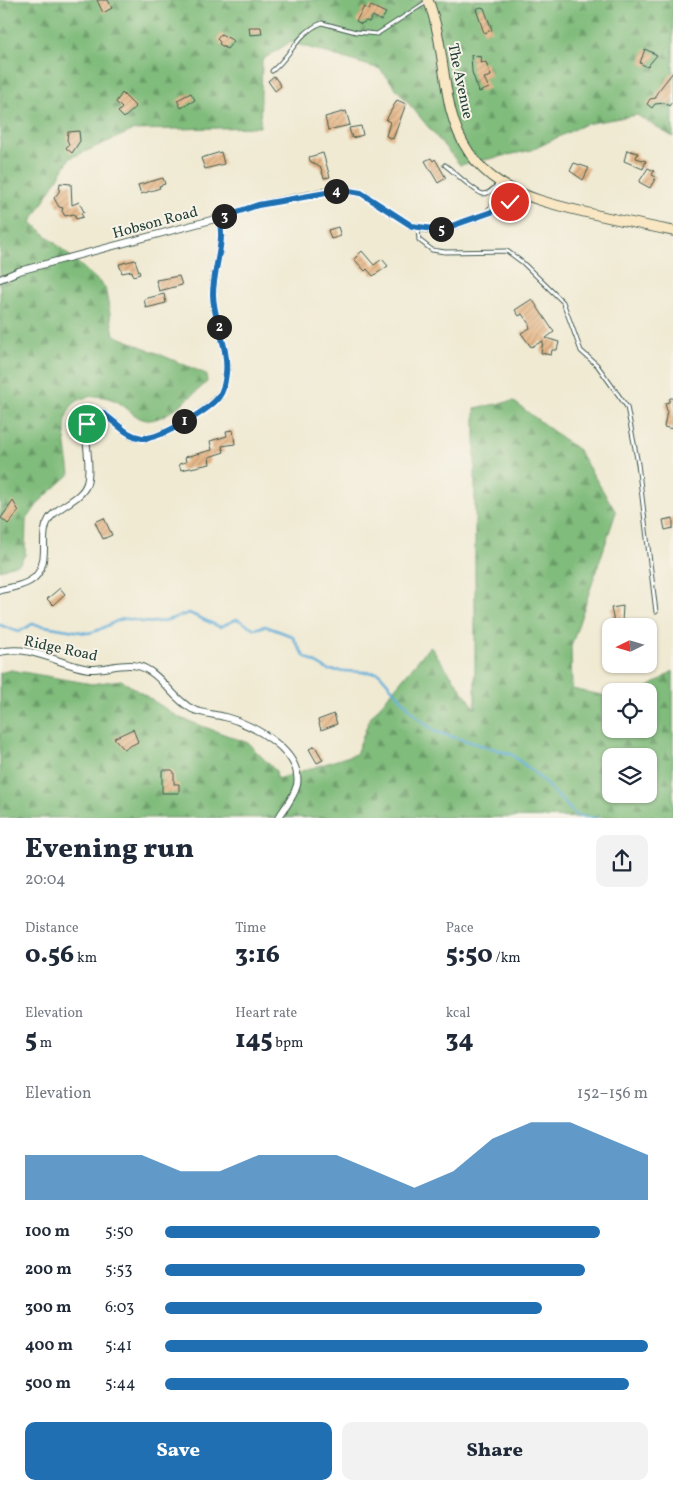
<!DOCTYPE html>
<meta charset="utf-8">
<style>
:root{--surface:#fff;--page:#f2f2f3;--text:#1f2937;--muted:#747a83;--accent:#1f6fb2}
body{margin:0;font-family:Vollkorn,serif;background:var(--page);color:var(--text);height:100vh;display:flex;flex-direction:column;font-size:19px;white-space:nowrap}
*{box-sizing:border-box;margin:0}
p{font-size:16px;color:var(--muted)}
.icon{flex:none;width:28px;height:28px;fill:none;stroke:currentColor;stroke-width:2;stroke-linecap:round;stroke-linejoin:round}
.map{position:relative;height:818px;overflow:hidden}
.panel{display:flex;flex-direction:column;background:var(--surface);flex:1}
.panel>*{flex:none}
.needle{width:32px;rotate:265deg}
.tools{position:absolute;left:602px;top:618px;display:grid;gap:10px}
.tools a{display:grid;place-items:center;width:55px;height:55px;border-radius:10px;background:var(--surface);box-shadow:0 1px 4px #0004;font-size:25px}
.pin{position:absolute;display:grid;place-items:center;width:42px;height:42px;color:#fff;margin:-21px;border:2px solid #fff;border-radius:50%;box-shadow:0 1px 5px #0007}
.km{position:absolute;width:25px;height:25px;margin:-12px;border-radius:50%;background:#222;color:#fff;font-size:14px;line-height:25px;text-align:center}
.round{display:grid;place-items:center;flex:none;width:52px;height:52px;border-radius:10px;background:var(--page)}
.summary{display:flex;align-items:center;justify-content:space-between;height:85px;padding:0 25px}
h1{font-size:28px;font-weight:800;line-height:38px}
.figures{display:grid;grid-template-columns:repeat(3,1fr);gap:8px;height:85px;padding:5px 25px}
.figures div{display:grid;align-content:center}
.figures b{font-size:25px;font-weight:800}
.figures small{font-size:14px;font-weight:400}
.figures p{font-size:14px}
.chart{height:140px;padding:10px 25px}
.chart p{display:flex;justify-content:space-between}
.chart svg{width:100%;height:90px;margin-top:5px;fill:var(--accent);opacity:.7}
.primary-button{display:flex;gap:10px;margin-top:auto;padding:10px 25px}
.primary-button a{flex:1;height:58px;border-radius:10px;background:var(--accent);color:#fff;font-size:20px;font-weight:800;line-height:58px;text-align:center}
.primary-button a+a{background:var(--page);color:var(--text)}
ul{padding:0 25px;list-style:none;font-size:16px}
li{display:grid;grid-template-columns:80px 60px 1fr;align-items:center;height:38px}
li i{height:12px;border-radius:6px;background:var(--accent)}
.map>svg:first-child{display:block}
.forest{fill:url(#forest-firs);stroke:#507c58;fill-rule:evenodd}
.lines{fill:none;stroke-linecap:round;stroke-linejoin:round}
.stream{stroke:#60aeda;stroke-width:2.5}
.building{fill:url(#building-hatch)}
.lane-casing{stroke:#3e574c;stroke-width:5}
.street-casing{stroke:#3e574c;stroke-width:8}
.secondary-casing{stroke:#3e574c;stroke-width:11}
.lane{stroke:#fff;stroke-width:3}
.street{stroke:#fff;stroke-width:6}
.secondary{stroke:#f9e7c3;stroke-width:9}
.route-casing{stroke:#fff;stroke-width:10}
.route{stroke:#1f6fb2;stroke-width:6}
.labels{text-anchor:middle;stroke-width:4;stroke-linejoin:round;paint-order:stroke}
.street-label{font-size:15px;fill:#1f3d34;stroke:#f7f3e8}
</style>
<div class="map">
<svg width="673" height="818" viewBox="0 0 673 818">
<defs>
<pattern id="forest-firs" width="22" height="20" patternUnits="userSpaceOnUse" patternTransform="scale(1.25)"><rect width="22" height="20" fill="#80bc7b"/><path d="M5 1l3.5 6h-7zM16 11l3.5 6h-7z" fill="#689a66"/></pattern>
<pattern id="building-hatch" width="6" height="6" patternUnits="userSpaceOnUse" patternTransform="scale(1.25)"><rect width="6" height="6" fill="#e7b98b"/><path d="M-1 1l2-2M0 6l6-6M5 7l2-2" fill="none" stroke="#bb9872"/></pattern>
</defs>
<rect width="100%" height="100%" fill="#f7f3e8"/>
<filter id="ink" filterUnits="userSpaceOnUse"><feTurbulence type="fractalNoise" baseFrequency=".02" numOctaves="2"/><feDisplacementMap in="SourceGraphic" scale="10" xChannelSelector="R" yChannelSelector="G"/><feConvolveMatrix kernelMatrix="1 2 1 2 8 2 1 2 1" color-interpolation-filters="sRGB"/></filter>
<filter id="wash" filterUnits="userSpaceOnUse"><feTurbulence type="fractalNoise" baseFrequency=".0096" numOctaves="4" result="noise"/><feDisplacementMap in="SourceGraphic" scale="20" xChannelSelector="R" yChannelSelector="G"/><feGaussianBlur stdDeviation="1.12" result="paint"/><feColorMatrix in="noise" values="0 0 0 0 0 0 0 0 0 0 0 0 0 0 0 0 0 1.4 0 .05"/><feComposite in="paint" operator="in"/></filter>
<g filter="url(#wash)">
<rect width="100%" height="100%" fill="#f0ead3"/>
<g class="forest">
<path d="M0 0H673V137L637 115 585 124 532 150 460 165 380 69 290 42 262 60 260 127 134 130 70 158 31 222 105 287 114 335 206 374 207 382C195 393 167 419 150 420 135 421 127 405 114 400 95 392 69 396 66 420 63 436 68 457 70 474L39 502 26 521 25 555 20 563 0 570Z"/>
<path d="M513 401 578 450 616 512 571 647 572 689 611 697V729H649V691H643L673 671V817L0 818V673L11 670 92 684 121 680 180 718 248 743 276 771 277 779 356 754 370 718 430 646 475 708V408ZM611 756H649V794H611Z"/>
</g>
<g class="lines">
<path class="stream" d="M0 625 19 632 32 624 87 633C100 632 110 622 123 619 129 618 136 621 143 622 159 624 174 618 189 613L220 627 237 619 255 629 265 626 292 636 304 656 328 670 379 673 419 719 436 732 511 754 537 775 577 816 596 818"/>
</g>
<g id="blocks">
<g class="building">
<polygon points="97,0 108,0 112,8 103,13"/>
<polygon points="371,6 386,13 381,21 373,16 369,22 366,21 361,24 356,21 364,7 369,10"/>
<polygon points="481,7 484,8 492,30 484,33 476,9"/>
<polygon points="249,27 261,27 262,34 250,35"/>
<polygon points="221,34 234,41 227,49 219,44 220,42 217,39"/>
<polygon points="645,49 657,55 647,67 640,63"/>
<polygon points="471,55 481,57 480,63 486,62 491,76 484,78 489,88 479,92 472,72"/>
<polygon points="673,72 673,101 669,106 665,103 655,104 652,108 647,104 650,99 656,98 656,94"/>
<polygon points="274,76 281,86 275,91 268,81"/>
<polygon points="122,93 136,107 124,118 118,112 122,108 116,102"/>
<polygon points="191,93 195,100 181,108 177,100"/>
<polygon points="397,100 406,104 393,139 386,136 390,122 386,120"/>
<polygon points="346,111 350,125 328,130 325,117"/>
<polygon points="361,126 363,135 352,138 349,128"/>
<polygon points="79,131 80,141 72,153 66,148 69,144 67,140 68,132"/>
<polygon points="627,150 638,153 636,158 646,161 643,169 624,161"/>
<polygon points="221,152 224,164 205,169 201,158"/>
<polygon points="323,153 330,177 324,178 321,168 310,161 309,157"/>
<polygon points="431,158 433,161 435,159 446,178 438,183 425,161"/>
<polygon points="574,163 589,168 583,180 570,171"/>
<polygon points="648,168 654,171 652,175 656,177 650,188 639,182"/>
<polygon points="163,178 165,184 159,186 160,188 141,194 138,185"/>
<polygon points="60,183 71,184 72,205 79,202 84,212 81,213 83,217 76,219 74,214 65,216 62,211 63,208 59,207 54,198 59,192"/>
<polygon points="338,227 341,236 331,239 328,230"/>
<polygon points="362,251 374,265 382,259 388,266 373,276 367,269 365,271 354,259"/>
<polygon points="135,260 140,274 133,276 132,271 122,273 119,264"/>
<polygon points="179,276 182,285 159,291 156,280"/>
<polygon points="164,294 166,303 146,308 144,299"/>
<polygon points="532,299 554,332 546,338 559,342 557,350 552,350 551,355 541,353 543,341 531,347 521,333 530,328 529,324 522,314 519,316 515,310"/>
<polygon points="670,398 673,398 673,429 664,427 667,411 665,403 669,402"/>
<polygon points="233,430 235,444 222,446 224,452 209,457 210,464 181,470 179,464 186,462 185,457 212,450 210,441 227,436 226,431"/>
<polygon points="13,501 19,511 8,524 1,518"/>
<polygon points="104,518 112,535 103,539 95,522"/>
<polygon points="673,518 673,528 665,530 663,520"/>
<polygon points="60,588 65,594 53,605 47,599"/>
<polygon points="623,606 622,622 614,622 611,608"/>
<polygon points="334,714 337,724 321,730 318,720"/>
<polygon points="133,729 138,742 124,749 114,738"/>
<polygon points="315,746 323,760 317,763 309,749"/>
<polygon points="162,770 172,770 174,772 174,784 179,784 179,793 162,793"/>
</g>
</g>
</g>
<g filter="url(#ink)">
<use href="#blocks" fill-opacity="0" stroke="#3e574c" stroke-width="1"/>
<g class="lines">
<defs>
<g id="lane">
<path d="M272 71C291 56 298 32 322 23L356 32 377 34 428 1"/>
<path d="M445 165C453 171 476 193 483 194 490 194 494 188 499 183"/>
<polyline points="418,228 419,240 432,250 445,252 507,251 522,262 563,302 581,351 597,365 627,407 638,464 656,612"/>
</g>
<g id="street">
<polyline points="488,212 497,203 505,186"/>
<polyline points="0,279 19,271 219,218 258,205 324,192 343,190 361,193 412,226 431,230 450,227 500,209 516,193"/>
<path d="M0 590C30 584 45 580 44 545 44 536 44 527 49 519 58 505 82 500 87 483 93 459 80 437 91 415L101 412C115 420 125 436 142 438 159 440 207 411 218 397 224 390 225 382 226 373 229 346 213 320 213 294 213 269 226 242 219 218"/>
<path d="M0 652C31 644 59 665 89 669 105 670 123 662 138 666 160 671 172 699 192 709 202 714 214 714 225 717 252 724 303 751 297 785 294 797 285 808 278 818"/>
</g>
<path id="secondary" d="M428 0C442 35 442 75 451 111 469 182 520 197 584 212 614 219 643 225 673 231"/>
</defs>
<use href="#lane" class="lane-casing"/>
<use href="#street" class="street-casing"/>
<use href="#secondary" class="secondary-casing"/>
<use href="#lane" class="lane"/>
<use href="#street" class="street"/>
<use href="#secondary" class="secondary"/>
</g>
</g>
<g class="lines" filter="url(#ink)">
<defs>
<path id="route" d="M87 424 91 415 100 412C115 420 125 436 142 438 159 440 207 411 218 398 224 390 225 382 226 373 229 346 213 320 213 294 213 269 226 242 219 218L258 205 343 190 361 193 412 226 440 230 500 209 510 202"/>
</defs>
<use href="#route" class="route-casing"/>
<use href="#route" class="route"/>
</g>
<g class="labels">
<g class="street-label">
<text transform="translate(461 81) rotate(78)" y="5">The Avenue</text>
<text transform="translate(155 222) rotate(-15)" y="5">Hobson Road</text>
<text transform="translate(61 648) rotate(12)" y="5">Ridge Road</text>
</g>
</g>
</svg>
<div class="tools">
<a><svg class="needle" viewBox="-14 -14 28 28"><path d="M0-13l5 13h-10z" fill="#e53935"/><path d="M0 13l5-13h-10z" fill="#747a83"/></svg></a>
<a><svg class="icon" aria-label="locate" viewBox="0 0 24 24"><circle cx="12" cy="12" r="6"/><path d="M12 2v4M12 18v4M2 12h4M18 12h4"/></svg></a>
<a><svg class="icon" aria-label="layers" viewBox="0 0 24 24"><path d="M12 4l9 5-9 5-9-5zM3 14l9 5 9-5"/></svg></a>
</div>
<div class="pin" style="left:87px;top:424px;background:#1e9e55"><svg class="icon" aria-label="arrive" viewBox="0 0 24 24"><path d="M6 21V4h12l-3 4 3 4H6"/></svg></div>
<div class="pin" style="left:510px;top:202px;background:#d93025"><svg class="icon" aria-label="check" viewBox="0 0 24 24"><path d="M5 12l5 5 9-10"/></svg></div>
<b class="km" style="left:184px;top:421px">1</b>
<b class="km" style="left:219px;top:327px">2</b>
<b class="km" style="left:224px;top:216px">3</b>
<b class="km" style="left:336px;top:191px">4</b>
<b class="km" style="left:441px;top:229px">5</b>
</div>
<section class="panel">
<div class="summary"><div><h1>Evening run</h1><p>20:04</p></div><a class="round"><svg class="icon" aria-label="share" viewBox="0 0 24 24"><path d="M12 15V3M7 8l5-5 5 5M5 13v7h14v-7"/></svg></a></div>
<div class="figures">
<div><p>Distance</p><b>0.56<small> km</small></b></div>
<div><p>Time</p><b>3:16</b></div>
<div><p>Pace</p><b>5:50<small> /km</small></b></div>
</div>
<div class="figures">
<div><p>Elevation</p><b>5<small> m</small></b></div>
<div><p>Heart rate</p><b>145<small> bpm</small></b></div>
<div><p>kcal</p><b>34</b></div>
</div>
<div class="chart"><p><span>Elevation</span>152–156 m</p>
<svg viewBox="0 0 160 44" preserveAspectRatio="none"><path d="M0 44V22L10 22L20 22L30 22L40 30L50 30L60 22L70 22L80 22L90 30L100 38L110 30L120 14L130 6L140 6L150 14L160 22V44z"/></svg>
</div>
<ul>
<li><b>100 m</b>5:50<i style="width:90%"></i></li>
<li><b>200 m</b>5:53<i style="width:87%"></i></li>
<li><b>300 m</b>6:03<i style="width:78%"></i></li>
<li><b>400 m</b>5:41<i style="width:100%"></i></li>
<li><b>500 m</b>5:44<i style="width:96%"></i></li>
</ul>
<div class="primary-button"><a>Save</a><a>Share</a></div>
</section>
